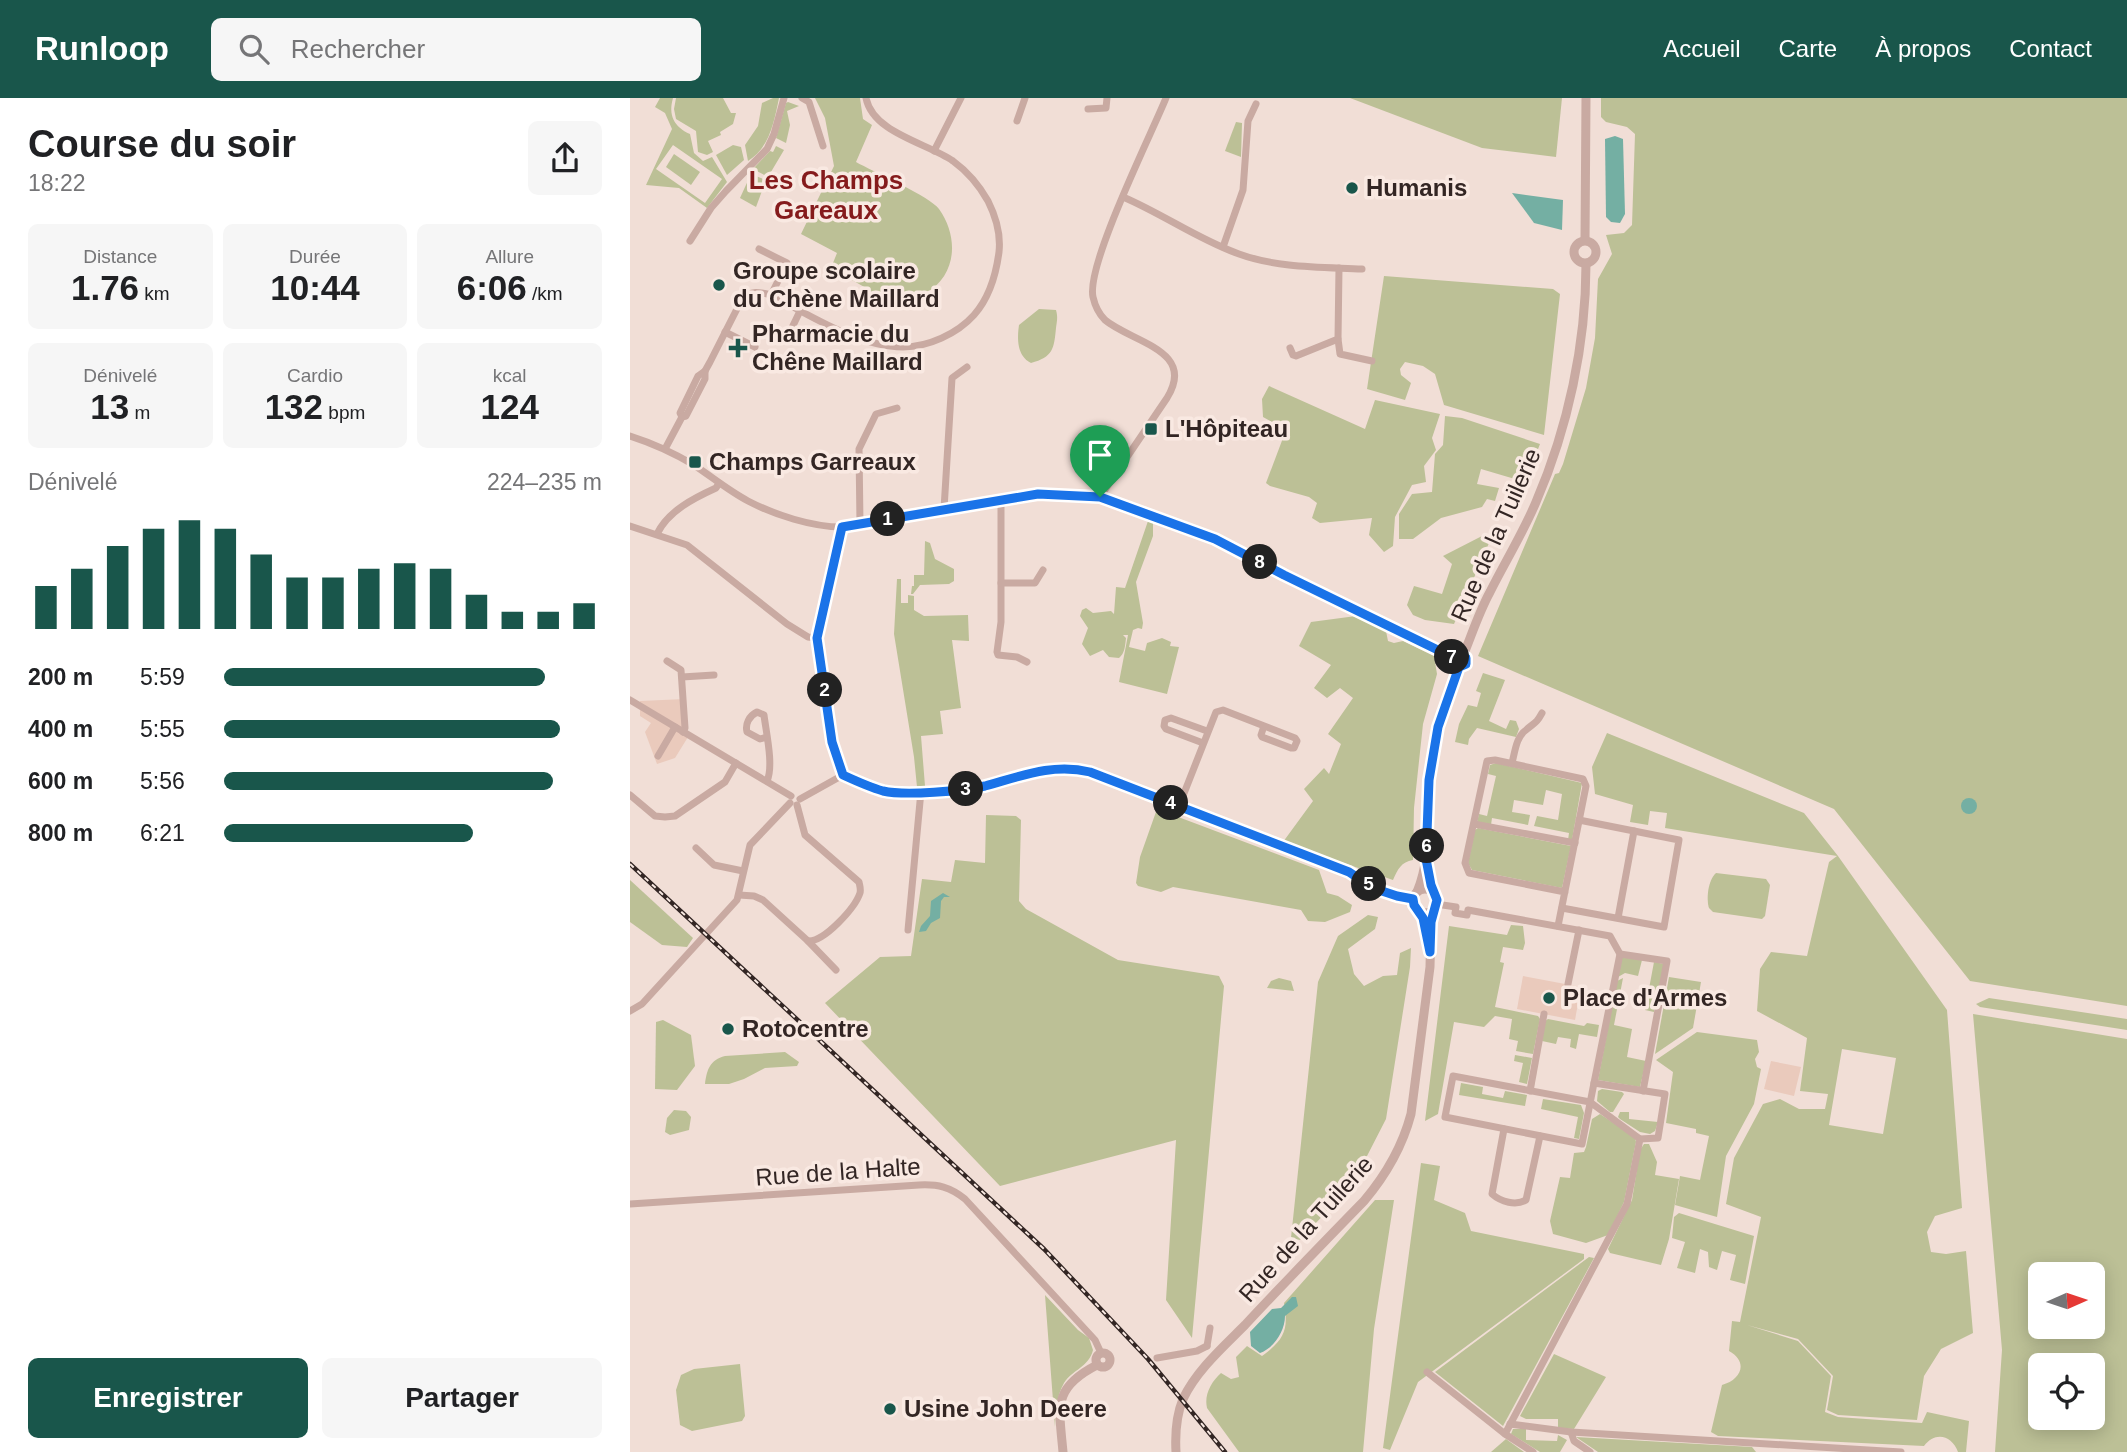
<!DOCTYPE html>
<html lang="fr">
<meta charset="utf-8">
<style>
:root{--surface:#fff;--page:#f6f6f6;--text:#202124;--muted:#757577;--accent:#19564b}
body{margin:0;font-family:Arial,sans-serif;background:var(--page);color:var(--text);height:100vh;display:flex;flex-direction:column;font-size:26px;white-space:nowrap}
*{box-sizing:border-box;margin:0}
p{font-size:23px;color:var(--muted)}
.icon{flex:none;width:38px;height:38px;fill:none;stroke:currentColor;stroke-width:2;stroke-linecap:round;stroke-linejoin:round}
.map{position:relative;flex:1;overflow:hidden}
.drawer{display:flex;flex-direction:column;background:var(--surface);width:630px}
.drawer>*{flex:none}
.needle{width:46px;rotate:87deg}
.controls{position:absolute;left:1398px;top:1164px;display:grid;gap:14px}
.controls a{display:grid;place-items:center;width:77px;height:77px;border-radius:10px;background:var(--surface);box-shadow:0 4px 18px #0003;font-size:35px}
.pin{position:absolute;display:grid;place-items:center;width:60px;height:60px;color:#fff;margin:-72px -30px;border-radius:50% 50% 50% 0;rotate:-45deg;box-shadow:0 0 7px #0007}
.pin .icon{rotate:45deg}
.km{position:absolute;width:35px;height:35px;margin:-18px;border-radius:50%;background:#222;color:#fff;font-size:19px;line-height:35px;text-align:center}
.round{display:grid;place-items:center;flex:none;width:74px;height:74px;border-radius:10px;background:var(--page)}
.head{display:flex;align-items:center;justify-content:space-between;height:119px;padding:0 28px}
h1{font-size:38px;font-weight:600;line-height:52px}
.stats{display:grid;grid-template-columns:repeat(3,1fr);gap:10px;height:119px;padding:7px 28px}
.stats div{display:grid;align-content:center;border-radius:10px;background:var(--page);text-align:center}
.stats b{font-size:35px;font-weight:600}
.stats small{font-size:19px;font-weight:400}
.stats p{font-size:19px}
.chart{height:196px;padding:14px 28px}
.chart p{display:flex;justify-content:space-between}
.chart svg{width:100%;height:126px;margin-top:7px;stroke:var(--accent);stroke-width:6}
.cta{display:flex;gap:14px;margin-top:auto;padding:14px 28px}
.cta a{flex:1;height:80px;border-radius:10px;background:var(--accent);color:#fff;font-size:28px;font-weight:600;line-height:80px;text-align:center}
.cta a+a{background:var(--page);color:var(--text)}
ul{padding:0 28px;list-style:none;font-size:23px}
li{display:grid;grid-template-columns:112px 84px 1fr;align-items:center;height:52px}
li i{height:18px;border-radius:9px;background:var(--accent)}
header{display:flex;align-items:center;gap:42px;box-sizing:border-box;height:98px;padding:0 35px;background:var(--accent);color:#fff}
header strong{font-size:33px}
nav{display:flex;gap:38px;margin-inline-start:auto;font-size:24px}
.search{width:490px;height:63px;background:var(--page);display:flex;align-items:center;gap:18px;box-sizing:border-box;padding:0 24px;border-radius:10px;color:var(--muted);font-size:26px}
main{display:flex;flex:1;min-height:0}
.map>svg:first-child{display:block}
.green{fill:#bcc096;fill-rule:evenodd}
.plaza{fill:#eacabc}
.water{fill:#74afa3}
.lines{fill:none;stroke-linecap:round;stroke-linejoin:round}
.minor{stroke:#c9aaa2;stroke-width:7}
.tertiary{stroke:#c9aaa2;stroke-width:9}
.rail-casing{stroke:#332624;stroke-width:4.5}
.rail{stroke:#f9e9e2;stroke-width:2;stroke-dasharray:5;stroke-linecap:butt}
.route-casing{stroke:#fff;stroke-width:14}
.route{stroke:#1a73e8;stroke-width:9}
.poi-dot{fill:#19564b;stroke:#f9e9e2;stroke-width:2.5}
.labels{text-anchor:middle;stroke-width:7;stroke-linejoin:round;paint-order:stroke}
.poi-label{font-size:24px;font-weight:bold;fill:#332624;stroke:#f9e9e2;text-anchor:start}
.street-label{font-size:24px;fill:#332624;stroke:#f9e9e2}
.neighbourhood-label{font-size:26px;font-weight:bold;fill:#851b1c;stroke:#f9e9e2}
</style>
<header>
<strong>Runloop</strong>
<div class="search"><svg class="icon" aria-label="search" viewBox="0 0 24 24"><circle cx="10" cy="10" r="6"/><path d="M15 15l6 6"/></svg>Rechercher</div>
<nav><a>Accueil</a><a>Carte</a><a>À propos</a><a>Contact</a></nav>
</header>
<main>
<section class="drawer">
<div class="head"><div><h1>Course du soir</h1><p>18:22</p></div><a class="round"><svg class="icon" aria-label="share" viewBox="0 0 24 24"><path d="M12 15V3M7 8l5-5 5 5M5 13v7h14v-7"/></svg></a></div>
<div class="stats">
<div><p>Distance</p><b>1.76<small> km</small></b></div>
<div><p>Durée</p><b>10:44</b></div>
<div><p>Allure</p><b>6:06<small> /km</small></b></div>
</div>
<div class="stats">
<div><p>Dénivelé</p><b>13<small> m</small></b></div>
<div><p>Cardio</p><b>132<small> bpm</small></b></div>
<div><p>kcal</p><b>124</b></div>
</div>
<div class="chart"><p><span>Dénivelé</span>224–235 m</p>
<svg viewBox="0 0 160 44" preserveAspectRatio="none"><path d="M5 44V29M15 44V23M25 44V15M35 44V9M45 44V6M55 44V9M65 44V18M75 44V26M85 44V26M95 44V23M105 44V21M115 44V23M125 44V32M135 44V38M145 44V38M155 44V35"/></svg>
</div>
<ul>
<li><b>200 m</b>5:59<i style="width:85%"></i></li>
<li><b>400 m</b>5:55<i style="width:89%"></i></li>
<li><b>600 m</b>5:56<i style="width:87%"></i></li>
<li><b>800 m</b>6:21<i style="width:66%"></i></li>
</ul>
<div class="cta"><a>Enregistrer</a><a>Partager</a></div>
</section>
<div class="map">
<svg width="1497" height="1354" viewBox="0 0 1497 1354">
<rect width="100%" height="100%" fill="#f1ded6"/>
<g class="green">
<path d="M30 0H43C38 17 44 29 60 36L64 55 73 63 82 59 97 84 77 110 49 90 16 87 42 31 35 15 25 9ZM43 47 92 81 75 105 26 71Z"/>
<polygon points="46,0 93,0 101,15 106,15 103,26 90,34 91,37 78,43 83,54 77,57 68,54 66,33 46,21 44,11"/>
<path d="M143 0H149C144 24 140 49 118 63L115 47 128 28 132 5Z"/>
<path d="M185 0H230L233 21 242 27 226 64C242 73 301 99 309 111 329 139 327 177 296 195 291 198 287 201 282 202 265 205 250 199 235 194L236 190 201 170 207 155 171 136 204 68 195 20Z"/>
<polygon points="720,0 932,0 926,59 852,50"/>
<polygon points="971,0 1497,0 1497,908 1340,883 1204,711 848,558 925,376 929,375 933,366 956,290 965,240 968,181 982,156 976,137 994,135 1002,127 1005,36 997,29 976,24 971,19"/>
<polygon points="158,4 169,8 157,13 160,27 156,45 146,40 156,5"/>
<polygon points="606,24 612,25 611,59 595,53"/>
<polygon points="103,47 111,49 114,62 97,77 86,57"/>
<polygon points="146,48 154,52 138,79 123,71 140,53 143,54"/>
<polygon points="44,56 70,74 61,87 36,69"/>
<polygon points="121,76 136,82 126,109 110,100"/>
<polygon points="754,178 923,191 930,196 914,337 814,307 805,276 793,268 775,264 770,271 771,277 781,285 775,302 737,291"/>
<path d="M409 211 426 212C428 219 427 223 426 230 424 251 423 259 401 265 387 258 387 241 389 227Z"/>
<polygon points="639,288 735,331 745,302 810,316 802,340 806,352 794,368 796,384 782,387 765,419 763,448 754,454 739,437 742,420 690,425 682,420 687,405 679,399 640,388 636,385 656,332 633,319 632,301"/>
<polygon points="815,318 832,320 910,346 895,384 851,371 847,386 869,390 865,403 857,401 852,409 811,420 783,441 769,441 769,416 782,396 802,394 805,356 813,347"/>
<path d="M518 423 523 425V438L506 484 513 525 512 531 508 530 503 532 499 549 515 553 517 545 532 540 541 544 540 548 549 549 537 596 489 584 498 537H493L496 540C495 548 495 555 489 560L479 559 473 552 460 558 452 546 458 530 450 518 452 512 456 510 463 515 481 513 484 516 486 489 495 490Z"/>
<polygon points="852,438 859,445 824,526 795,522 783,517 777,507 784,488 812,496 822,466 813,458"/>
<polygon points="295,443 300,445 305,461 324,471 324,483 319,486 290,487 283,496 281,496 282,488 284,488 284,477 294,477"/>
<polygon points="267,481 271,481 271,505 278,505 278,497 284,498 284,512 294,518 338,517 339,543 322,542 331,610 310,613 313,636 291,638 295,688 287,689 284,659 264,536"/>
<path d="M726 518 756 533 758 543 764 545 773 543 804 558 807 576 793 626 784 710 783 762C771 764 768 771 763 782L653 744 683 703 674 691 694 670 699 676 711 646 698 636 723 600 710 590 697 600 684 590 701 567 669 548 681 524Z"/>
<polygon points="853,575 875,582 859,623 876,631 880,622 886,623 889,631 886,639 847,630 839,641 838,647 825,644 829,626 838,607 847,609 851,595 846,593"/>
<path d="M977 635 1174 715 1208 758 1317 912 1332 1110 1305 1118 1297 1134 1301 1154 1316 1156 1336 1153 1343 1235 1311 1251 1294 1278 1287 1322 1208 1317 1197 1312 1203 1278 1168 1241 1117 1227 1168 1243 1201 1278 1195 1314 1208 1319 1292 1325 1297 1314 1339 1323 1336 1354H1328C1322 1337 1305 1333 1294 1348L1088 1338 1081 1334 1092 1287C1111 1282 1119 1264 1099 1253L1102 1223 1110 1224 1131 1119 1096 1106 1104 1060 1133 1006 1150 1001 1169 1011H1195L1198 996 1170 993 1177 940 1127 913 1130 871 1141 854 1177 858 1199 764 1207 758 1035 730 1037 715 1020 713 1018 727 1000 724 1003 707 965 696 962 669ZM1212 951 1266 960 1253 1036 1199 1027Z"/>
<polygon points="866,665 952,685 942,742 938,742 939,735 904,728 907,718 928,722 932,696 916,692 913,707 884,702 882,714 900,717 898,727 862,720 861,727 847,724 849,716 857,718 866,678 858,676 860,667"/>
<polygon points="527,711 689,772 697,795 708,798 722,807 720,814 695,824 678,823 671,812 543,789 531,794 508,788 506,785 510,759"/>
<polygon points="356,717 386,718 391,722 389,803 396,811 488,862 589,878 594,888 562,1240 536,1202 546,1042 370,1088 195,905 250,859 281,858 292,781 321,784 325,762 355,765"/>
<polygon points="848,730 941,748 932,790 842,772 838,765 845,732"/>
<path d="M1086 775 1136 781 1140 787 1135 818 1132 821 1083 814 1079 810C1076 801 1078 782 1086 775Z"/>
<polygon points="0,782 63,840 57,849 32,847 0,824"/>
<polygon points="738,817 748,819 745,831 718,851 724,876 734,888 753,878 767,877 770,855 781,850 780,869 756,1021 737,1058 714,1095 670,1142 661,1140 688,884 708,838"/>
<polygon points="881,827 893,828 895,845 893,852 873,849 870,864 874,865 865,909 908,918 910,921 903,956 886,953 888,943 879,941 882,921 865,918 854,929 824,924 808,1016 795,1023 819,828 877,837"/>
<polygon points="992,858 1012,862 1008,878 995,875 988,879"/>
<polygon points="1024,864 1034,866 1024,914 1015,912"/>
<polygon points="1039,879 1071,884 1063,930 1025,956"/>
<polygon points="649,880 661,883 664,893 637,890 641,883"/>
<polygon points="993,880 984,927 1002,931 997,959 1016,963 1010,989 968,982 987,883"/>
<polygon points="1359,900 1497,921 1497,932 1350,909 1346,906"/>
<path d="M1343 916 1497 941V1354H1365L1372 1252ZM1410 1176H1463V1228H1410ZM1410 1267H1463V1320H1410Z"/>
<polygon points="918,921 954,928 957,925 969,927 967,939 949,936 946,951 940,949 941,941 928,939 926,946 912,943 915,923"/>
<polygon points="33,922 61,937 65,968 47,992 25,991 26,924"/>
<polygon points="1067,934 1127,942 1129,954 1125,961 1127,969 1131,971 1124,1006 1096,1058 1087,1119 1045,1107 1050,1078 1070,1082 1079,1038 1066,1035 1066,1031 1036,1025 1043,974 1026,962"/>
<path d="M155 954 169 964 167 968 135 970 114 981 99 986H75C77 971 80 962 95 958Z"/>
<polygon points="885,957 902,960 897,986 889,984 893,965 884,963"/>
<polygon points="831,985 853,989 852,996 873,1000 875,993 897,997 895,1008 829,997"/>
<polygon points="972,991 992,994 994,996 983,1014 980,1014 967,1003 968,993"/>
<polygon points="913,1001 951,1007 954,1015 949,1041 944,1040 948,1019 911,1011"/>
<polygon points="44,1012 56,1013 61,1019 59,1032 40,1037 35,1034 37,1020"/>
<polygon points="990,1014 999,1014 999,1021 1028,1024 1025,1033 1020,1036 1010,1034 990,1021 988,1019"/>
<polygon points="970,1016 1005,1039 1006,1044 994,1104 978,1137 956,1145 923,1136 920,1123 930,1079 940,1080 944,1055 954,1054 956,1049 962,1021"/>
<polygon points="1014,1046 1019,1046 1027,1064 1025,1077 1049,1081 1039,1141 1031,1167 980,1155 978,1151 1002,1102 1010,1052"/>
<polygon points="791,1065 810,1068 804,1102 835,1115 841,1133 954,1156 954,1161 788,1284 760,1352 753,1350"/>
<path d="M745 1102H764L744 1231 733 1354H609L577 1310C574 1297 581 1284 591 1275L601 1281 609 1279 606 1259 617 1248 632 1258C654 1242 659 1232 654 1205Z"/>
<polygon points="1049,1115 1124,1138 1115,1186 1100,1182 1106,1157 1092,1153 1087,1172 1079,1169 1078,1154 1070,1151 1065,1175 1047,1170 1055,1144 1042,1140 1044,1119"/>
<polygon points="959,1159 964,1160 873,1328 805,1274"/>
<path d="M415 1197 448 1232 459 1240 463 1252C459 1269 442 1272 434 1285 426 1299 426 1314 425 1329Z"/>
<polygon points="924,1256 976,1279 944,1331 928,1330 928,1321 896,1321 890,1318"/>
<polygon points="110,1266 115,1318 112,1323 62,1333 50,1327 46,1292 51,1277 64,1271"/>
<polygon points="883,1331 896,1331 896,1342 927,1343 928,1337 937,1342 930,1354 910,1354 881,1336"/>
<polygon points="946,1339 1122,1349 1126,1354 968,1354"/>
<polygon points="876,1341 894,1354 861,1354"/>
</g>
<g class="plaza">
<polygon points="55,601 58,639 45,660 27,666 15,634 21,625 10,618 10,603"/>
<polygon points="893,878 951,889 945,922 887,911"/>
<polygon points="1141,963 1171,969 1164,998 1134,991"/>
</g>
<g class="water">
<polygon points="985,38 993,41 995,116 990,125 981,124 976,119 975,41"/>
<polygon points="882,95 933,102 932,132 904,125"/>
<circle cx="1339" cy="708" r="8"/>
<polygon points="313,795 320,799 314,799 311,803 310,820 301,825 296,833 289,834 291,828 300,818 301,803"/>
<path d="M662 1199H666L668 1208 655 1218C655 1233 644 1250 630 1255L621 1248 620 1234 642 1211 651 1210Z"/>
</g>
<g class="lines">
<g class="minor">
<polyline points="172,0 179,4 193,48"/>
<polyline points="458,11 476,10 477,0"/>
<polyline points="387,23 395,0"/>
<polyline points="304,53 331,0"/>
<path d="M493 99C533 116 569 142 609 156 647 170 692 169 732 171"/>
<polyline points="60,143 81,110 96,93 137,51 144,36 154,0"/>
<polyline points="593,149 613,92 618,23 626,6"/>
<polyline points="129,151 157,165 141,197"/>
<polyline points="95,234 125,249"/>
<polyline points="158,238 170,213"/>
<polyline points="708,241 710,256 742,263"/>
<polyline points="660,250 663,257 666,258 708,241 709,170"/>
<polyline points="52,319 50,315 68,278 75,273"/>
<path d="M0 338C22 345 44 355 64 367 82 379 99 393 118 403 145 417 182 429 212 429 219 429 227 427 234 426L408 396 470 399 585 441 825 560"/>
<path d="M35 351 52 319 56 318 75 281V273L80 264 112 201C121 192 129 194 141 197 179 217 229 249 273 249 298 249 327 236 344 217 360 199 366 177 369 154 371 136 366 119 358 103 349 87 338 74 323 63 297 45 243 35 236 0"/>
<path d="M470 399 537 300C567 252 501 244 475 222 468 215 465 208 463 199 456 167 521 37 536 0"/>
<polyline points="371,401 371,524 367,554 368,557 387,559 397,564"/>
<polyline points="314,411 322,280 337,269"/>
<polyline points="230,426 229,351 246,316 267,310"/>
<polyline points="0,428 57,447 157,526 178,539 186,540"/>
<path d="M213 429 186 540 202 644 213 677C226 683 239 689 253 693 274 697 328 694 350 689 388 680 421 665 460 674L719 774 743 790 767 798 783 801"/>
<path d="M27 436C38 413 64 400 86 390L89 385"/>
<polyline points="371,485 405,485 413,472"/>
<polyline points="37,563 51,572 55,630 53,634"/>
<polyline points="52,579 84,577"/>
<polyline points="0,602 161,698"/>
<polyline points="573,645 536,631 534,628 535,622 541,620 577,633"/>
<polyline points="28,658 45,629"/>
<path d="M882 665C885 654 886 639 896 632 905 624 906 626 912 615"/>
<path d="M137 683C144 668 136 634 134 617L127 614C119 618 115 626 117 634L130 641 137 639"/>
<polyline points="0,697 25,718 35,719 45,718 95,684 106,665"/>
<polyline points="170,701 213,677"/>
<polyline points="549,708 586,614 593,612 665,640 667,643 664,650 661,650 632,639 631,637 634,628"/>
<polyline points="844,726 945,745"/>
<polyline points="66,750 84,767 113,773"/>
<path d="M109 797 124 798 133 802 178 843C194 844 225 810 230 795 231 791 230 789 229 784L175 737 167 707"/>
<polyline points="806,806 826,809 825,815 837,817 838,812 980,838 990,856 964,985 952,1046 815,1019 823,978 960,1004 1010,1041 997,1106 875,1336"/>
<polyline points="932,810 1034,829 1049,742 949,722"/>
<polyline points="988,820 1004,733"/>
<polyline points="928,828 956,688 953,681 865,662 857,663 835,765 839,775 935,794"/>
<polyline points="278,832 291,693"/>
<polyline points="178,843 206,872"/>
<polyline points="990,856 1037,863 1013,993"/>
<polyline points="938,886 949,832"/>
<polyline points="0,913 12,906 107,802 120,747 160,705"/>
<polyline points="964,985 1035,996 1028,1040 1010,1041"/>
<polyline points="900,993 914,916"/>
<path d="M874 1031 862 1096C871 1104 886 1108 896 1102L910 1038"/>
<path d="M0 1106 289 1087C308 1086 320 1089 335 1101L465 1242 471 1255"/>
<polyline points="577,1248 580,1230"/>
<polyline points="527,1260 567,1253 577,1248"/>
<polyline points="797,1274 875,1336 903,1354"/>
<polyline points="880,1326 941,1334 1271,1354"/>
<polyline points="941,1334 944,1343 960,1354"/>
</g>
<g class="tertiary">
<polyline points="955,142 956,0"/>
<circle cx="955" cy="154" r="11"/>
<circle cx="831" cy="563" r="6"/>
<path d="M833 558C842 536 849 514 860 494 875 464 893 435 906 404 938 330 956 246 956 166"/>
<circle cx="795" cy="803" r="12"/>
<path d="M787 794C802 759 796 720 799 683 802 644 812 605 829 569"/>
<circle cx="473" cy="1262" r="7"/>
<path d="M433 1354C429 1309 422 1290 467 1267"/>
<path d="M546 1354C545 1336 546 1318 553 1301 566 1273 593 1249 615 1227 654 1185 694 1144 734 1103 756 1077 772 1050 781 1016L800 869 801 824 805 809"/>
</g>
<defs>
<polyline id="rail" points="0,766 414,1151 518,1261 595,1354"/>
</defs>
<use href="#rail" class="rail-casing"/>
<use href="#rail" class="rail"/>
</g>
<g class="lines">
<defs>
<path id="route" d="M408 396 470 399 585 441 654 477 816 556 825 560 829 557 836 560V566L829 569 808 629 799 682 796 761 801 787 807 802 801 824 800 854 793 820 784 807 783 801 767 798 743 790 719 774 460 674C423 665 391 678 355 688 333 693 275 698 253 693 239 689 226 683 213 677L202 644 187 540 212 429Z"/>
</defs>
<use href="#route" class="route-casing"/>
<use href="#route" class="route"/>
</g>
<g class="poi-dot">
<circle cx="722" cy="90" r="7"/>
<circle cx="89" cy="187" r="7"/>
<path d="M104.5 239.5h7v7h7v7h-7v7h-7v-7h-7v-7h7z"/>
<rect x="514" y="324" width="14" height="14" rx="3.5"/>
<rect x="58" y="357" width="14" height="14" rx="3.5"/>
<circle cx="919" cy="900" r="7"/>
<circle cx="98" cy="931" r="7"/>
<circle cx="260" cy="1311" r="7"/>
</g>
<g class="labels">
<g class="poi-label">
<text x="736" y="98">Humanis</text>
<text x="103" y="181">Groupe scolaire<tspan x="103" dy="28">du Chène Maillard</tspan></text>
<text x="122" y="244">Pharmacie du<tspan x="122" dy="28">Chêne Maillard</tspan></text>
<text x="535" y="339">L'Hôpiteau</text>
<text x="79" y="372">Champs Garreaux</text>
<text x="933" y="908">Place d'Armes</text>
<text x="112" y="939">Rotocentre</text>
<text x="274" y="1319">Usine John Deere</text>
</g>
<g class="street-label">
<text transform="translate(866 437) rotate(-66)" y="8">Rue de la Tuilerie</text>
<text transform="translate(208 1074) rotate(-4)" y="8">Rue de la Halte</text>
<text transform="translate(676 1131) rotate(-48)" y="8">Rue de la Tuilerie</text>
</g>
<g class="neighbourhood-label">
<text x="196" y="91">Les Champs<tspan x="196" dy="30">Gareaux</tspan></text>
</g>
</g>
</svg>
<div class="controls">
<a><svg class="needle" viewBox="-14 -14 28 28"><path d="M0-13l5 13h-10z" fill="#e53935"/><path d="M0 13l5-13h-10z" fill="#757577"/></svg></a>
<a><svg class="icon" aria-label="locate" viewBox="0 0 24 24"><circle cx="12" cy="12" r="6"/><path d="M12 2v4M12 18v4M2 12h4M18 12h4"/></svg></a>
</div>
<div class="pin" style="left:470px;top:399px;background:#1e9e55"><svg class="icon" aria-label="arrive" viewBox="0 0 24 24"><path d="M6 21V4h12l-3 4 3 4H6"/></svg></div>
<b class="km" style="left:258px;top:421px">1</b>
<b class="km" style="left:195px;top:592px">2</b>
<b class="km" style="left:336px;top:691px">3</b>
<b class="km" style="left:541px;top:705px">4</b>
<b class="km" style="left:739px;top:786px">5</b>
<b class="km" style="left:797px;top:748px">6</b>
<b class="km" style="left:822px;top:559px">7</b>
<b class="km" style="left:630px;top:464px">8</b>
</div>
</main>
